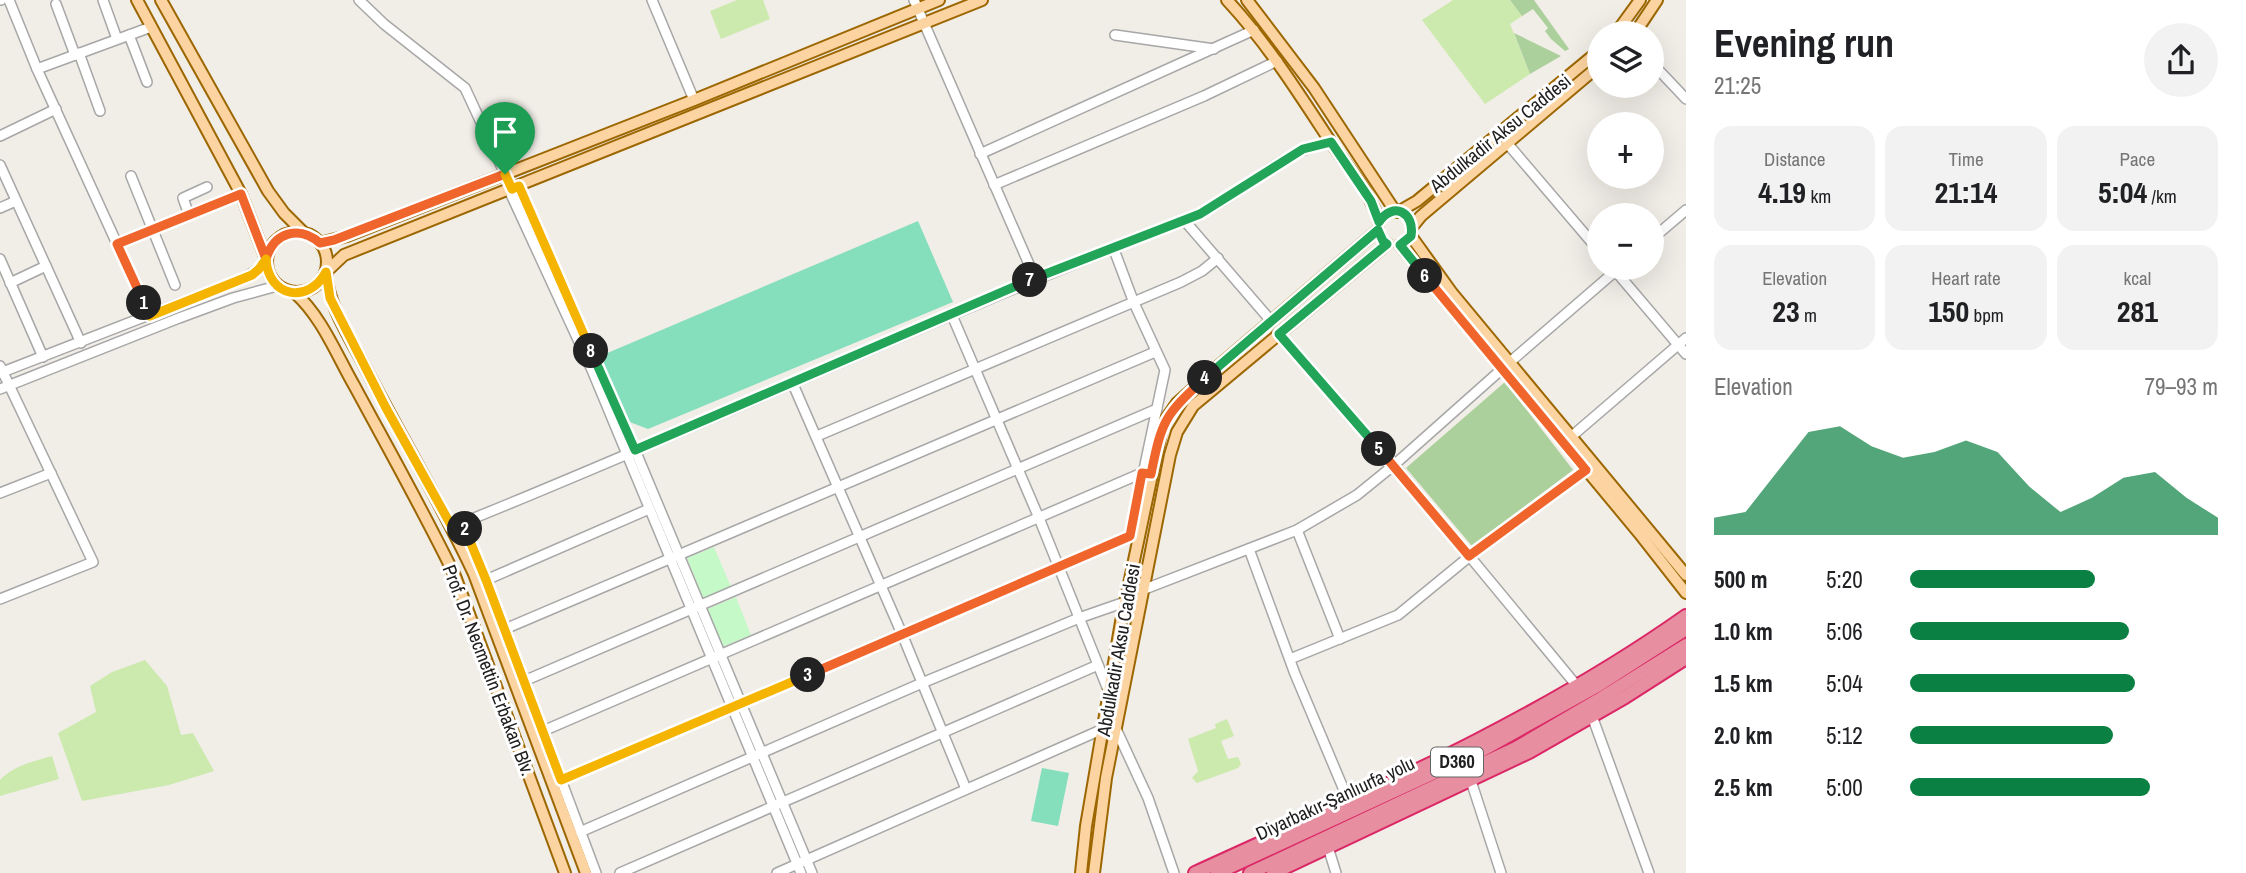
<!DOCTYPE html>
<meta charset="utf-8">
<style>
:root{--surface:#fff;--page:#f2f2f2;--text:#202124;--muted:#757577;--accent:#0b8043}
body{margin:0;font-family:"Archivo Narrow",sans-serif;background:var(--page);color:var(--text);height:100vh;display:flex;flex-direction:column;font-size:26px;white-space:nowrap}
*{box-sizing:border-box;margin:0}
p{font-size:23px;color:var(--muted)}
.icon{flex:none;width:38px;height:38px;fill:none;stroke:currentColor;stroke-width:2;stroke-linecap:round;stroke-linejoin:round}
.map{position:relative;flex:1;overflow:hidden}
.details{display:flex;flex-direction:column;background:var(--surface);width:560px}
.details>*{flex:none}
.fabs{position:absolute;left:1587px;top:21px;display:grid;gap:14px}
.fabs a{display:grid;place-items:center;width:77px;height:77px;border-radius:50%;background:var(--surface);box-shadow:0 7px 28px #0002;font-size:35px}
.pin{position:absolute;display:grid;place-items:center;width:60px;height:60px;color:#fff;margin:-72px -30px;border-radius:50% 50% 50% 0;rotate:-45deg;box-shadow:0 0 7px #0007}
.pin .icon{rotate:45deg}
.km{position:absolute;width:35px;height:35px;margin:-18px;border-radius:50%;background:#222;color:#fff;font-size:19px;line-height:35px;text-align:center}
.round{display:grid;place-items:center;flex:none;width:74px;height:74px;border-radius:37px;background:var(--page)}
.overview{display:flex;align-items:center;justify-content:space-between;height:119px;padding:0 28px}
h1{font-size:38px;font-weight:700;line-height:52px}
.metrics{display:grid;grid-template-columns:repeat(3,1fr);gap:10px;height:119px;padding:7px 28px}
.metrics div{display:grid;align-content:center;border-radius:18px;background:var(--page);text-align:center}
.metrics b{font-size:30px;font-weight:700}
.metrics small{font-size:19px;font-weight:400}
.metrics p{font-size:19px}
.chart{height:196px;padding:14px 28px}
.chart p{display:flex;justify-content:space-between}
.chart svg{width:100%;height:126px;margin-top:7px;fill:var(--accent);opacity:.7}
ul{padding:0 28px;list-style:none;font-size:23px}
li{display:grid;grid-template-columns:112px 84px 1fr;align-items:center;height:52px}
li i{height:18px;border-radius:9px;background:var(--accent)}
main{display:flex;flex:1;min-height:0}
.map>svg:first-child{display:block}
.grass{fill:#cceaad}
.forest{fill:#abd09c}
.park{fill:#c5fac8}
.pitch{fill:#85dfbc}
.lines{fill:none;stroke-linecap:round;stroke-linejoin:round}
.minor-casing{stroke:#a7a7a7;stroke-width:12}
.major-casing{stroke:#9c6700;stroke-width:14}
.highway-casing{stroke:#db2766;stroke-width:16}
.minor{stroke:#fff;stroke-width:9}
.major{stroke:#fcd4a1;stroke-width:10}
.highway{stroke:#e78fa0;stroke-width:12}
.split-1-casing{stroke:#fff;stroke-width:14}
.split-2-casing{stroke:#fff;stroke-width:14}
.split-3-casing{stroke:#fff;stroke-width:14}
.split-4-casing{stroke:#fff;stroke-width:14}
.split-5-casing{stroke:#fff;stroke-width:14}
.split-6-casing{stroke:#fff;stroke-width:14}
.split-7-casing{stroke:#fff;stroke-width:14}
.split-8-casing{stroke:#fff;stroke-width:14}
.split-9-casing{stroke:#fff;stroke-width:14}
.split-1{stroke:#f0652b;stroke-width:9}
.split-2{stroke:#f5b400;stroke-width:9}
.split-3{stroke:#f5b400;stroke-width:9}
.split-4{stroke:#f0652b;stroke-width:9}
.split-5{stroke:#22a559;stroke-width:9}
.split-6{stroke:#f0652b;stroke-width:9}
.split-7{stroke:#22a559;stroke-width:9}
.split-8{stroke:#22a559;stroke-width:9}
.split-9{stroke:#f5b400;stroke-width:9}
.labels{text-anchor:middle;stroke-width:6;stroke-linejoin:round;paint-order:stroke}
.shield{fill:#fff;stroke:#636363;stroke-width:2}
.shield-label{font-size:18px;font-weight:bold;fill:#202020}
.street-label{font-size:19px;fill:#202020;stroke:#fff}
</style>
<main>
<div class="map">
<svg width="1686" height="873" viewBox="0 0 1686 873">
<rect width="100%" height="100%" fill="#f1ede7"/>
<g class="grass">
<polygon points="737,0 763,0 770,19 721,39 710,11"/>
<polygon points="1453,0 1510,0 1522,16 1510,24 1530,74 1485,104 1422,20"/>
<polygon points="145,660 167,686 181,735 193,733 214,771 169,785 82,801 58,733 96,712 90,686 112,672"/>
<polygon points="1227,719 1234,736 1221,741 1228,759 1238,757 1241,764 1238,768 1197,783 1192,778 1198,771 1188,739 1216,728 1215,724"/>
<path d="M52 756 59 779 0 796V780C13 766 34 761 52 756Z"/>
</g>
<g class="forest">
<polygon points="1510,0 1534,0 1569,49 1565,51 1551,39 1545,31 1548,28 1533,9 1522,16"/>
<polygon points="1514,33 1561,56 1530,74"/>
<polygon points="1505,382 1573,470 1472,546 1406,468"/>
</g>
<g class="park">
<polygon points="714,547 731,587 703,598 687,558"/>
<polygon points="736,597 751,635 722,647 707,609"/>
</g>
<g class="pitch">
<polygon points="918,221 953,302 648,429 627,421 598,357"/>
<polygon points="1042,768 1069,773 1058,826 1031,821"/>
</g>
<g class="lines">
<defs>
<g id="minor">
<polyline points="0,0 1,0"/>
<polyline points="9,0 37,69 150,316"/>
<polyline points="103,0 117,39"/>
<polyline points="359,0 384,24 465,88 512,189"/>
<polyline points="652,0 694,100"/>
<polyline points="914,0 1035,278"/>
<polyline points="56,4 75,55"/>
<polyline points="129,35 147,82"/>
<polyline points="1115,35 1214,49"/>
<polyline points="79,53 100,111"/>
<polyline points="1652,63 1686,99"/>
<polyline points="37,69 151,27"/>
<polyline points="0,136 56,109"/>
<polyline points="1507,143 1600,252"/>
<polyline points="980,154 1254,30"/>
<polyline points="0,165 81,343"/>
<polyline points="131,176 175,285"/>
<polyline points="994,185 1204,96 1277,61"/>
<polyline points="519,186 635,450 812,873"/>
<polyline points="509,190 592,370 801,873"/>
<polyline points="0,208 16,201"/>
<polyline points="189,215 183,198 207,187"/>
<polyline points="1184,220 1272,322"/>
<polyline points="1652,239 1686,210"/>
<polyline points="117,244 241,194"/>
<polyline points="0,259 43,357"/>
<polyline points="1613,268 1686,354"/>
<polyline points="10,283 46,266"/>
<polyline points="951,313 1039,518 1109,692"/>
<polyline points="1279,334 1394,465 1502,369"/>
<polyline points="1510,362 1619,268"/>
<polyline points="0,366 93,562 0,599"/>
<polyline points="0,373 244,278 259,269 266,259"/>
<polyline points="792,382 902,634 966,789"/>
<polyline points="0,389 179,318 233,298 277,286"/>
<polyline points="817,436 1181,282 1202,271 1218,258"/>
<polyline points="1572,436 1686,338"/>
<polyline points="0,493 51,473"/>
<polyline points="462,523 486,580 596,873"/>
<path d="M452 527C699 428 940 314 1188 219 1239 199 1277 151 1331 142"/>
<polyline points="1297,530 1340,639"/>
<polyline points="1249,549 1295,674 1349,802"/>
<polyline points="486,580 649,509"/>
<polyline points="1145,589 1297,530 1357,495 1394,465 1577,686"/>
<polyline points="505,629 1155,352"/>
<polyline points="1290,659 1398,615 1470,556 1586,470"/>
<polyline points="524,681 1157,409"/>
<polyline points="1592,716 1649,873"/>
<polyline points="543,731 1142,473 1146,474"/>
<polyline points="1117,731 1148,798 1174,873"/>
<polyline points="561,780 1130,536 1165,370 1134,303 1113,247"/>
<polyline points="1471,781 1501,873"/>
<polyline points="580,832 922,683 1079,618 1125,602"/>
<polyline points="1328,847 1336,873"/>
<polyline points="620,873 1098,665"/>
<polyline points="777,873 1103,729"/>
</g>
<g id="major">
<polyline points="137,0 241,194 266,259"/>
<polyline points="161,0 268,191 284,213 304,233"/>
<path d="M1227 0C1268 44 1299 94 1332 144 1349 169 1371 193 1379 222"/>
<polyline points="1247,0 1314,88 1395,211"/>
<polyline points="1616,33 1640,0"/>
<polyline points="1635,33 1657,0"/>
<polyline points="1398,212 1417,201 1600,50"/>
<polyline points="1412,227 1421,216 1600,65"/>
<circle cx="297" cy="262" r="30"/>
<polyline points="1411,236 1452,293 1686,575"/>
<polyline points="320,243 347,236 694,100 939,0"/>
<polyline points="1400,245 1639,533 1686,593"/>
<path d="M295 293C322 317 337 356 355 387 389 450 424 512 455 576L565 873"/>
<path d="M586 873 474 574C441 503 400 435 364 365 349 336 328 305 326 272L344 255 982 0"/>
<polyline points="1081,873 1086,826 1121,622 1163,423 1177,403 1214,370 1378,230"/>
<polyline points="1094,873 1106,778 1170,455 1177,432 1193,406 1387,244"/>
</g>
<g id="highway">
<path d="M1195 873C1363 796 1535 723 1686 616"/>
<polyline points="1217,873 1479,752 1599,685 1686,629"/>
<polyline points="1250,873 1516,748 1598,700 1686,645"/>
<polyline points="1273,873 1529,752 1625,697 1686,658"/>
</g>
</defs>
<use href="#minor" class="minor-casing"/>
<use href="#major" class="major-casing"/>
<use href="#highway" class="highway-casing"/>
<use href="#minor" class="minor"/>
<use href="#major" class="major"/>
<use href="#highway" class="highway"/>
</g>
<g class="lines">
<defs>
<path id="split-1" d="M144 303 117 244 241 194 266 259C274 232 299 225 320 243L334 240 505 174"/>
<path id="split-2" d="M144 303 150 316 252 275 259 269 266 259C268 297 308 305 326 272L330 298 386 408 452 527 462 523 465 529"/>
<polyline id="split-3" points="465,529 486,580 561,780 808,675"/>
<path id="split-4" d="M808 675 1130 536 1142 473 1151 474C1162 420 1164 416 1205 378"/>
<polyline id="split-5" points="1205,378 1378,230 1383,241 1387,244 1279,334 1379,449"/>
<polyline id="split-6" points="1379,449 1469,556 1586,470 1425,276"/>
<path id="split-7" d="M1030 280 1200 214 1303 149 1331 142 1371 201 1379 222C1393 201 1415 212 1411 236L1400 245 1425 276"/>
<polyline id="split-8" points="591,351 635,450 1030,280"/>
<polyline id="split-9" points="505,174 512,189 519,186 591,351"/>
</defs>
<use href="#split-1" class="split-1-casing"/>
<use href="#split-2" class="split-2-casing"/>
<use href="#split-3" class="split-3-casing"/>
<use href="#split-4" class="split-4-casing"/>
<use href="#split-5" class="split-5-casing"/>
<use href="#split-6" class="split-6-casing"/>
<use href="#split-7" class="split-7-casing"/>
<use href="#split-8" class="split-8-casing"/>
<use href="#split-9" class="split-9-casing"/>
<use href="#split-1" class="split-1"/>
<use href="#split-2" class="split-2"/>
<use href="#split-3" class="split-3"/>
<use href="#split-4" class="split-4"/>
<use href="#split-5" class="split-5"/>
<use href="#split-6" class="split-6"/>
<use href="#split-7" class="split-7"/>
<use href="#split-8" class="split-8"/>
<use href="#split-9" class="split-9"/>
</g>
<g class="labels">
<rect class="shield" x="1431" y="747.5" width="52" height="29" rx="5"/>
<g class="shield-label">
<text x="1457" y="768">D360</text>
</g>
<g class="street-label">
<text transform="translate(1500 133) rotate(-39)" y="7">Abdulkadir Aksu Caddesi</text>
<text transform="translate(1118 650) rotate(-80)" y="7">Abdulkadir Aksu Caddesi</text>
<text transform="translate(489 670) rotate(69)" y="7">Prof. Dr. Necmettin Erbakan Blv.</text>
<text transform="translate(1335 798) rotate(-25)" y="7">Diyarbakır-Şanlıurfa yolu</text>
</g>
</g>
</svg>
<div class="fabs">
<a><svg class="icon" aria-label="layers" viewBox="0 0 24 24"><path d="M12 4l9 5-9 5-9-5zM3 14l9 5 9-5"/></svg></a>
<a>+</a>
<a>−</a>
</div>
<div class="pin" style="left:505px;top:174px;background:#1e9e55"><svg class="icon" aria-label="arrive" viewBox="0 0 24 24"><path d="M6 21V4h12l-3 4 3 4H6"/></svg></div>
<b class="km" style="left:144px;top:303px">1</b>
<b class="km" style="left:465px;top:529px">2</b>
<b class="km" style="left:808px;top:675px">3</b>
<b class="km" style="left:1205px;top:378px">4</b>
<b class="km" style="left:1379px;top:449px">5</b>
<b class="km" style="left:1425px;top:276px">6</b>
<b class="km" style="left:1030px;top:280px">7</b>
<b class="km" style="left:591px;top:351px">8</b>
</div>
<section class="details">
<div class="overview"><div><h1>Evening run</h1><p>21:25</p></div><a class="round"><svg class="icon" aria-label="share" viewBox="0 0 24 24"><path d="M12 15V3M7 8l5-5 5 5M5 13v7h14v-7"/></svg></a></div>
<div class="metrics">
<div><p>Distance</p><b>4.19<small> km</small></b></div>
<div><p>Time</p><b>21:14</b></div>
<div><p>Pace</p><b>5:04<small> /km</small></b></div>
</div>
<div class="metrics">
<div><p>Elevation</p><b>23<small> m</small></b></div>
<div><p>Heart rate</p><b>150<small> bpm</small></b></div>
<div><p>kcal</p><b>281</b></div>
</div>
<div class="chart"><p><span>Elevation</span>79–93 m</p>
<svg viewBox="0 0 160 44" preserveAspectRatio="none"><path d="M0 44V38L10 36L20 22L30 8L40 6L50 13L60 17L70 15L80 11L90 15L100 27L110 36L120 31L130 24L140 22L150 31L160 38V44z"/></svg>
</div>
<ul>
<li><b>500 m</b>5:20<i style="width:60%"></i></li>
<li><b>1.0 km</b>5:06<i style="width:71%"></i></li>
<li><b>1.5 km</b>5:04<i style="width:73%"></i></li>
<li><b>2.0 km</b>5:12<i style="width:66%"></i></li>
<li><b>2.5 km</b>5:00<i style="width:78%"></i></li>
</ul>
</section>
</main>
